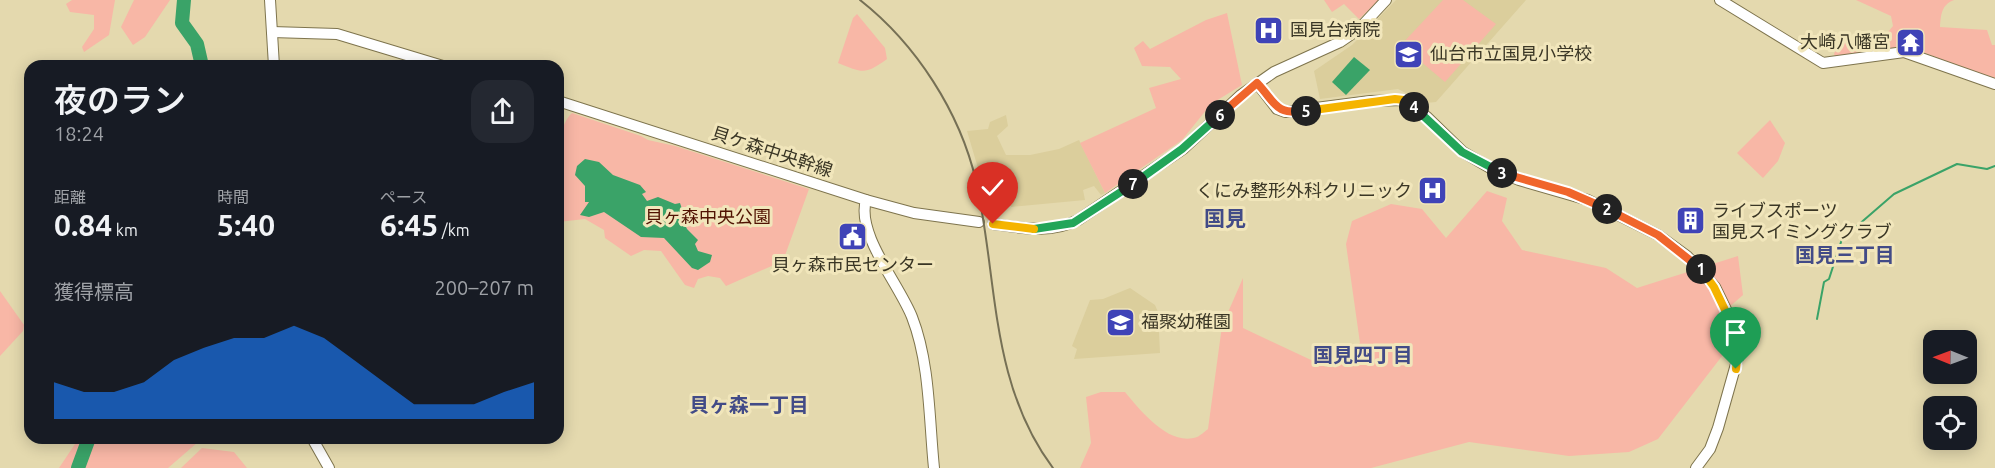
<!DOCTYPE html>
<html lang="ja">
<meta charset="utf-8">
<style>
:root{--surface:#171b24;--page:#242831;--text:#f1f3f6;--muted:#9ea1a6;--accent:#1a73e8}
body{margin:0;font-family:Ubuntu,"Noto Sans JP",sans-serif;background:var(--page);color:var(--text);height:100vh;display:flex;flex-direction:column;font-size:22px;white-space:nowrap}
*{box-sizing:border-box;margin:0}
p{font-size:20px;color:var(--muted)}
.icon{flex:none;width:33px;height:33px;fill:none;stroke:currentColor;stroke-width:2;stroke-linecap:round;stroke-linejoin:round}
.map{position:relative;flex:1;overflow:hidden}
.side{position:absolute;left:24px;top:60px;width:540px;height:384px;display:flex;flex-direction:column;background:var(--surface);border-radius:18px;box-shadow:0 3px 15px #0003}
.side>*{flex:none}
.needle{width:39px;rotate:271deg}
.controls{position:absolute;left:1923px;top:330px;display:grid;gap:12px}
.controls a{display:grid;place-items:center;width:54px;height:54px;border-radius:12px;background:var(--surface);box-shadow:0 3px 15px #0003;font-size:30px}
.pin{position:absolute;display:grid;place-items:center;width:51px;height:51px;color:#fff;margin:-62px -26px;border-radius:50% 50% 50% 0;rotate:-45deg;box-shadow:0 0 6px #0007}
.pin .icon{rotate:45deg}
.km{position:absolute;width:30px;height:30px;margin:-15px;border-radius:50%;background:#222;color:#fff;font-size:16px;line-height:30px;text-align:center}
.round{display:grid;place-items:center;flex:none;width:63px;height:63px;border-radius:18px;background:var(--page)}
.headline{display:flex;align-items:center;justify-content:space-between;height:102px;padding:0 30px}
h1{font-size:33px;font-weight:600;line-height:45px}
.stats{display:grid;grid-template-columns:repeat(3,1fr);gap:9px;height:102px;padding:6px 30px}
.stats div{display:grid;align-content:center}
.stats b{font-size:30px;font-weight:600}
.stats small{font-size:16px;font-weight:400}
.stats p{font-size:16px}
.chart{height:168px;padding:12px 30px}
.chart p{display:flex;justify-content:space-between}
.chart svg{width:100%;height:108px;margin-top:6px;fill:var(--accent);opacity:.7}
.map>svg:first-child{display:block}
.built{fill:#dbce9c}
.green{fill:#f8b7a6}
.water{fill:#3aa368}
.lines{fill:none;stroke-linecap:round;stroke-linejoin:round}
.stream{stroke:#3aa368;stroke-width:2}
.river{stroke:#3aa368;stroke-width:14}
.tertiary-casing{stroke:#7e744d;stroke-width:12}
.tertiary{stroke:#fff;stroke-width:10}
.rail{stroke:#767055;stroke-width:2}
.split-1-casing{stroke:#fff;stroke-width:12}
.split-2-casing{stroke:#fff;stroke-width:12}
.split-3-casing{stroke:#fff;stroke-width:12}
.split-4-casing{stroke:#fff;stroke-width:12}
.split-5-casing{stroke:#fff;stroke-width:12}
.split-6-casing{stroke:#fff;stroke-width:12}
.split-7-casing{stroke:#fff;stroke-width:12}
.split-8-casing{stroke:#fff;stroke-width:12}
.split-9-casing{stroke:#fff;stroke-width:12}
.split-1{stroke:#f5b400;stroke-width:8}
.split-2{stroke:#f0652b;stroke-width:8}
.split-3{stroke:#f0652b;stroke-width:8}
.split-4{stroke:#22a559;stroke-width:8}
.split-5{stroke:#f5b400;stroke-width:8}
.split-6{stroke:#f0652b;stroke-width:8}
.split-7{stroke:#22a559;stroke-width:8}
.split-8{stroke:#22a559;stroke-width:8}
.split-9{stroke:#f5b400;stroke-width:8}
.labels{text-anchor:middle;stroke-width:6;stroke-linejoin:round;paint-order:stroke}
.poi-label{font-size:18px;fill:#3a3625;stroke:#f1e6bb;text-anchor:start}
.street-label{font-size:18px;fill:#3a3625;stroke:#f1e6bb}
.park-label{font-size:18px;fill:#501202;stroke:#f1e6bb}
.neighbourhood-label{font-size:20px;font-weight:bold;fill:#424b87;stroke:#f1e6bb}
.quarter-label{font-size:21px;font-weight:bold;fill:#424b87;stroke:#f1e6bb}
</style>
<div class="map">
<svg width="1995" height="468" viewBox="0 0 1995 468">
<rect width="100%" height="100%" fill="#e4d9ae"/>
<g class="built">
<polygon points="1396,0 1526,0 1436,102 1425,103 1398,89 1320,99 1314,71 1352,45"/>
<polygon points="1006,115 1008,126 997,136 1006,155 1030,155 1059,149 1079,140 1105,193 1101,195 1094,186 1083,190 1085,200 1011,207 1008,182 983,185 967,131 988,129 990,122"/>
<polygon points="1130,288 1155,305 1158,312 1160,353 1074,359 1077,349 1072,346 1090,300 1103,299"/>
</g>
<g class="green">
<polygon points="72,0 115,0 109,35 84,52 82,47 94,29 94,15 70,12 66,4"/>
<polygon points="134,0 170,0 145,37 133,45 121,27"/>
<polygon points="1324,0 1379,0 1359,19 1344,4 1332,12"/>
<polygon points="1443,0 1463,0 1496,24 1445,82 1401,45"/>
<path d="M1856 0H1954C1941 5 1941 15 1940 27L1987 30 1992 45H1995V80L1915 49 1904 48 1836 58 1834 54 1840 41 1883 38 1893 26 1891 16Z"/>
<polygon points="1227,13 1242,85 1211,104 1182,140 1105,193 1080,143 1156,108 1149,88 1181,79 1170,67 1142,66 1134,48 1143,41 1150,49 1206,20"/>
<path d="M857 14 885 48 887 59C865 75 863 73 838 63L853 18Z"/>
<path d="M572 113 641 136 648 140 675 146 809 189 783 261 726 286 720 278 708 276 698 279 694 288 685 285 661 251 644 250 631 256 605 238 604 230 585 219 558 222C558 195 551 132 572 113Z"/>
<polygon points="1770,120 1785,143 1778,161 1763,178 1737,153"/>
<path d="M1487 191 1507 198 1502 221 1522 250 1606 268 1637 288 1738 256 1743 295 1720 315 1729 347 1658 439 1629 452 1569 456 1469 442 1371 468H1080L1091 443 1086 397 1101 392H1125C1140 410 1169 447 1197 437 1200 436 1205 431 1208 429L1222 326 1243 278V328L1326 367 1360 343 1346 244 1352 221 1391 204 1422 209 1446 238Z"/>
<polygon points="0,291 24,325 23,331 0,356"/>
<polygon points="79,438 242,438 241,440 198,442 168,468 59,468"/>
<polygon points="202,448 234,452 247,468 181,468"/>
</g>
<g class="water">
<polygon points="1354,57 1370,70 1346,95 1332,82"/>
<polygon points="585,159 599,162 613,175 640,185 646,192 642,194 647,201 658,197 675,204 680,203 683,212 680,214 687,229 698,240 695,244 698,251 712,255 710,262 698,270 692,268 664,238 641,237 604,212 589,217 580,215 589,202 585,202 585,186 575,175 577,166"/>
</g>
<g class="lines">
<polyline class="stream" points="1817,319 1824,282 1829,279 1842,239 1894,194 1957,164 1987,169 1995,166"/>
<g class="river">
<polyline points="184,0 182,23 197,44 202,66"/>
<polyline points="78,468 89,438"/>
</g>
<defs>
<g id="tertiary">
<polyline points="270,0 274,66"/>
<polyline points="1720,0 1823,63 1904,52 1995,84"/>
<polyline points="272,32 337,34 443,66"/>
<polyline points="1257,83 1277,109 1285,112 1370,101 1404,100 1427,117 1463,152 1492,169 1519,180 1588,200 1658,235 1687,256 1715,287 1736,330 1740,350 1718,428 1710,449 1696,468"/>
<polyline points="558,101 866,200 914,213 979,222"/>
<path d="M866 200C856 234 899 284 912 317 930 363 929 419 934 468"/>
<path d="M993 224C1022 228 1051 234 1078 220L1183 149 1241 95 1274 72 1340 42 1359 29 1386 0"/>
<polyline points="312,438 329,468"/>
</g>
</defs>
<use href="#tertiary" class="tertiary-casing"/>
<use href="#tertiary" class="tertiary"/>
<path class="rail" d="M860 0C916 44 960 112 976 181 998 278 989 383 1053 468"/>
</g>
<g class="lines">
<defs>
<polyline id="split-1" points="1701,269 1714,287 1739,339 1736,369"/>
<polyline id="split-2" points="1607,209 1658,235 1701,269"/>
<polyline id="split-3" points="1502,173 1568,192 1607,209"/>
<polyline id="split-4" points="1414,107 1462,152 1502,173"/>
<polyline id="split-5" points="1306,111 1395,99 1404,100 1414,107"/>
<path id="split-6" d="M1220 115 1257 83C1276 103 1274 115 1306 111"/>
<polyline id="split-7" points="1133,184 1182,149 1220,115"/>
<polyline id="split-8" points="1034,229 1073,223 1133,184"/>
<polyline id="split-9" points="993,224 1034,229"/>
</defs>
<use href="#split-1" class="split-1-casing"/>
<use href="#split-2" class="split-2-casing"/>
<use href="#split-3" class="split-3-casing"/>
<use href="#split-4" class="split-4-casing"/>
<use href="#split-5" class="split-5-casing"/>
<use href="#split-6" class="split-6-casing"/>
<use href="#split-7" class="split-7-casing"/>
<use href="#split-8" class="split-8-casing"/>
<use href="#split-9" class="split-9-casing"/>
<use href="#split-1" class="split-1"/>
<use href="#split-2" class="split-2"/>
<use href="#split-3" class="split-3"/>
<use href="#split-4" class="split-4"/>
<use href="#split-5" class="split-5"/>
<use href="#split-6" class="split-6"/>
<use href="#split-7" class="split-7"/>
<use href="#split-8" class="split-8"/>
<use href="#split-9" class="split-9"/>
</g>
<defs>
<symbol id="hospital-square" viewBox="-11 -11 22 22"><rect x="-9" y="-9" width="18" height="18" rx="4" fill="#3f43b7" stroke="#f1e6bb"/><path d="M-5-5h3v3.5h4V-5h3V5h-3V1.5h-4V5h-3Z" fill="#fff"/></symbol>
<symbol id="temple-square" viewBox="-11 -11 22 22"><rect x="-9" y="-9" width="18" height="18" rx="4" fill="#3f43b7" stroke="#f1e6bb"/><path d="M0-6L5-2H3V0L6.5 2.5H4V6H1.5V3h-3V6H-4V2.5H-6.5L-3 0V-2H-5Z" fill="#fff"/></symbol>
<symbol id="school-square" viewBox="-11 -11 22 22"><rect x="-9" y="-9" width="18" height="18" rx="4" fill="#3f43b7" stroke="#f1e6bb"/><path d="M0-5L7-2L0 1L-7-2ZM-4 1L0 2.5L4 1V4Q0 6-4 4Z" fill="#fff"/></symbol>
<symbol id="building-square" viewBox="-11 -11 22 22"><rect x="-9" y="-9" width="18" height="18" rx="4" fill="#3f43b7" stroke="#f1e6bb"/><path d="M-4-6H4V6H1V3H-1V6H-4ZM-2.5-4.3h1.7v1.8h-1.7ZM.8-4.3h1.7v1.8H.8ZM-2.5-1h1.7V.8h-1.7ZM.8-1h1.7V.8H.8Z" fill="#fff"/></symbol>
<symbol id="civic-square" viewBox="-11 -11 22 22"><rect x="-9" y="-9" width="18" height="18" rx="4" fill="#3f43b7" stroke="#f1e6bb"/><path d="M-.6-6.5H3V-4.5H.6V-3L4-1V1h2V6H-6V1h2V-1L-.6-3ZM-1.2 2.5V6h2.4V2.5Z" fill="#fff"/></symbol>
</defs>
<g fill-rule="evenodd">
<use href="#hospital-square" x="1252" y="14" width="33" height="33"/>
<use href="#temple-square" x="1894" y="26" width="33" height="33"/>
<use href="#school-square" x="1392" y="38" width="33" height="33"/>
<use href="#hospital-square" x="1416" y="174" width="33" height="33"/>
<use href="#building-square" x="1674" y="204" width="33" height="33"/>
<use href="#civic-square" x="836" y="220" width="33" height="33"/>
<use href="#school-square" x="1104" y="306" width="33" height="33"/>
</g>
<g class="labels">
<g class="poi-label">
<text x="1290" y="36">国見台病院</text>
<text x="1890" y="48" text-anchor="end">大崎八幡宮</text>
<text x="1430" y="60">仙台市立国見小学校</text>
<text x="1412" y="197" text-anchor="end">くにみ整形外科クリニック</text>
<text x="1712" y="217">ライブスポーツ<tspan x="1712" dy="21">国見スイミングクラブ</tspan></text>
<text x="853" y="271" text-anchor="middle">貝ヶ森市民センター</text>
<text x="1141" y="328">福聚幼稚園</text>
</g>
<g class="street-label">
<text transform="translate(772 152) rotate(18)" y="6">貝ケ森中央幹線</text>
</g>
<g class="park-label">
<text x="708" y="223">貝ヶ森中央公園</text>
</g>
<g class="neighbourhood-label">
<text x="1845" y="262">国見三丁目</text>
<text x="1363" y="362">国見四丁目</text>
<text x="749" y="412">貝ヶ森一丁目</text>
</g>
<g class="quarter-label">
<text x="1225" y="226">国見</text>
</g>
</g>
</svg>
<div class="controls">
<a><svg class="needle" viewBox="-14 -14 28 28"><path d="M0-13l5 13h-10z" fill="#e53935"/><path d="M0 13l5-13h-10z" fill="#9ea1a6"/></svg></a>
<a><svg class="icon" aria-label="locate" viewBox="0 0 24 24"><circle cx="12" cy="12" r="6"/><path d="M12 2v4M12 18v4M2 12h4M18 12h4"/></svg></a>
</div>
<div class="pin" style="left:1736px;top:369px;background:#1e9e55"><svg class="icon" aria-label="arrive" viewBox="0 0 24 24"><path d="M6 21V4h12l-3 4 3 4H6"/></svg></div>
<div class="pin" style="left:993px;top:224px;background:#d93025"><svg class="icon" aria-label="check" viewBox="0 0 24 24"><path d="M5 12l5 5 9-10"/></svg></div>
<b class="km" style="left:1701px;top:269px">1</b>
<b class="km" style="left:1607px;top:209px">2</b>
<b class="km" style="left:1502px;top:173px">3</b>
<b class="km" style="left:1414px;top:107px">4</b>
<b class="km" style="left:1306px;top:111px">5</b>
<b class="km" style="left:1220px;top:115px">6</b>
<b class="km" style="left:1133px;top:184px">7</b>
<section class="side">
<div class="headline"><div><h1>夜のラン</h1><p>18:24</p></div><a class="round"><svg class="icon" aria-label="share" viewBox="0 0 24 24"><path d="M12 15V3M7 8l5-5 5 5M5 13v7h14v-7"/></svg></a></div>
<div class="stats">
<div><p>距離</p><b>0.84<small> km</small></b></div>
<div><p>時間</p><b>5:40</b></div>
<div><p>ペース</p><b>6:45<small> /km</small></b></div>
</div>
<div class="chart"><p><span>獲得標高</span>200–207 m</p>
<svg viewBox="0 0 160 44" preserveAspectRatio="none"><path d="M0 44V29L10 33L20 33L30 29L40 20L50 15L60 11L70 11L80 6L90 11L100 20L110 29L120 38L130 38L140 38L150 33L160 29V44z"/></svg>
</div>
</section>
</div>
